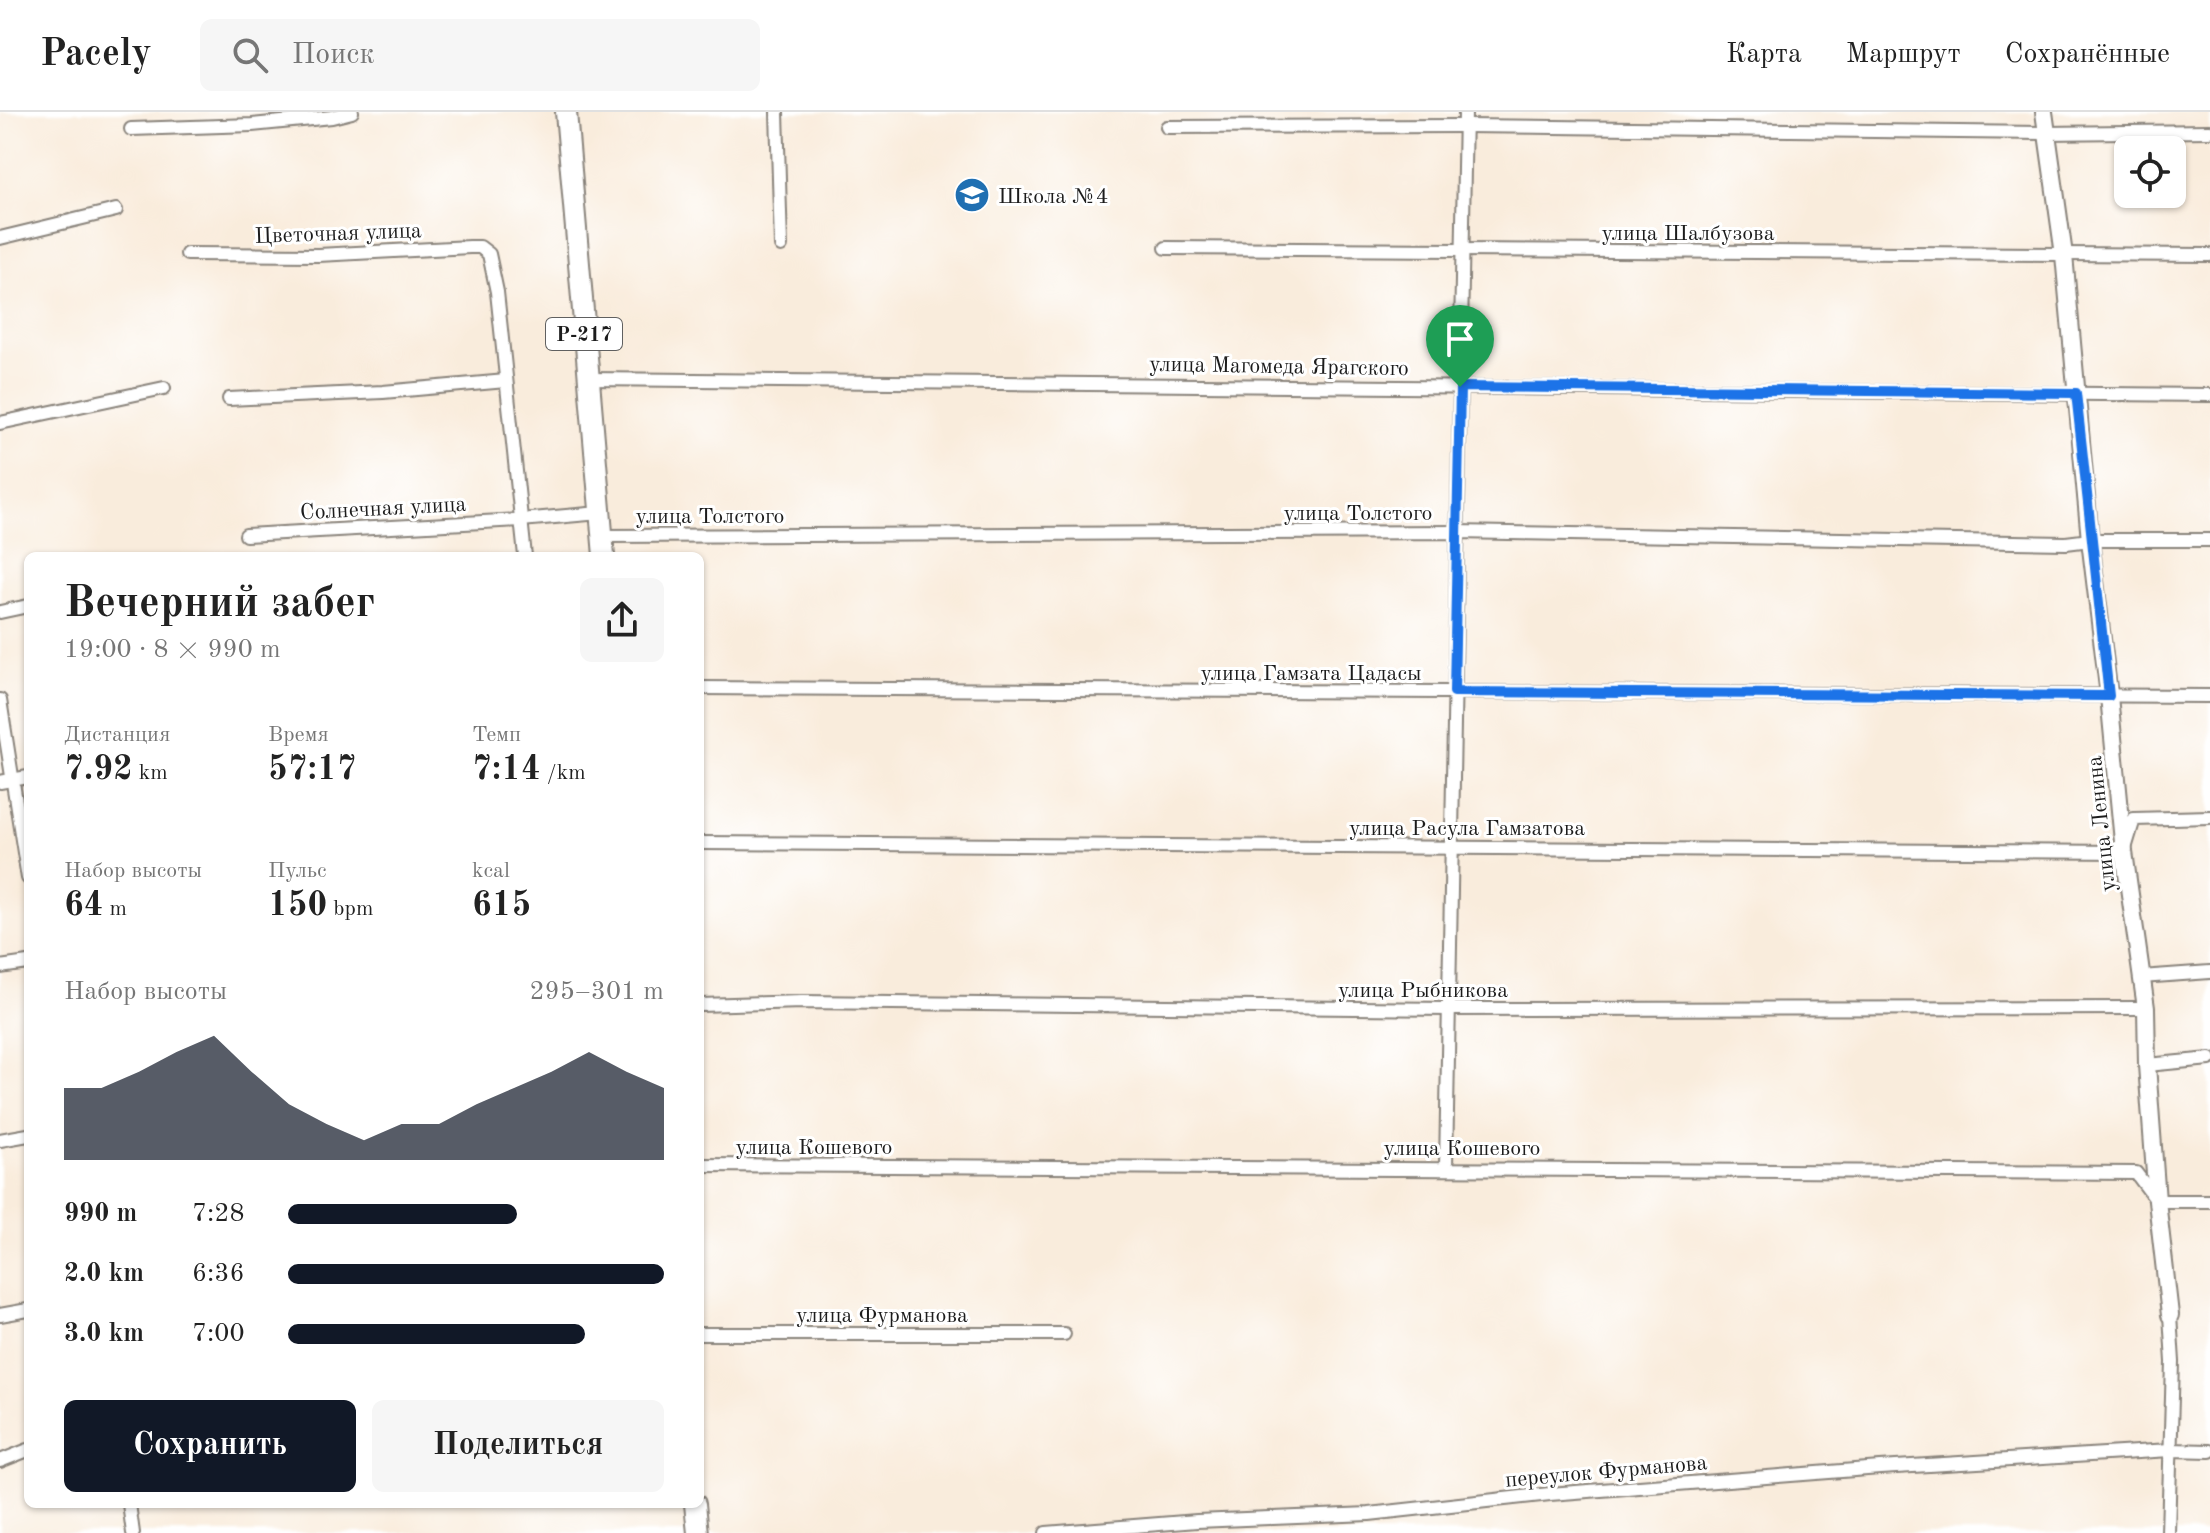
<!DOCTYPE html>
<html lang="ru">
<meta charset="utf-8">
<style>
:root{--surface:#fff;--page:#f6f6f6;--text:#222;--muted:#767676;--line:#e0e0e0;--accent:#111827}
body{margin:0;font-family:"Old Standard TT",serif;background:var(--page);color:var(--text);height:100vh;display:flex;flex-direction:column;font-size:30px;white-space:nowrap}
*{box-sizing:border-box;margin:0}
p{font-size:26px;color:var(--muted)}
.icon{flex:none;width:44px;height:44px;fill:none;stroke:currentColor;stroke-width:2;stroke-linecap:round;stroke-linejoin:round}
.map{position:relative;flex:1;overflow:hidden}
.side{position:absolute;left:24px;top:440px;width:680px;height:956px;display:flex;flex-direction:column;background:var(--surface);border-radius:12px;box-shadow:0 2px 6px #0004}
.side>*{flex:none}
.tools{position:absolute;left:2114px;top:24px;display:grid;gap:16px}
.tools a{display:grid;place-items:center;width:72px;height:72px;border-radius:12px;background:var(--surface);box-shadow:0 2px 6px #0004;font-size:40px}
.pin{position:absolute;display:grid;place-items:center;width:68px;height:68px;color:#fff;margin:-82px -34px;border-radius:50% 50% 50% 0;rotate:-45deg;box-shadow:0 0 8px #0007}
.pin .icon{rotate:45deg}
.round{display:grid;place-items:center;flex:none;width:84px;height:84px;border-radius:12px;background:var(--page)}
.head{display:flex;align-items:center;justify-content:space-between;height:136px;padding:0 40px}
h1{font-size:44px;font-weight:700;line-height:60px}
.stats{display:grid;grid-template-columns:repeat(3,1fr);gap:12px;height:136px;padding:8px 40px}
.stats div{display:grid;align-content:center}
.stats b{font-size:34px;font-weight:700}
.stats small{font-size:22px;font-weight:400}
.stats p{font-size:22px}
.chart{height:224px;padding:16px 40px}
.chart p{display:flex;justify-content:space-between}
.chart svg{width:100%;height:144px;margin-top:8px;fill:var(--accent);opacity:.7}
.action{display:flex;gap:16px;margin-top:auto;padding:16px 40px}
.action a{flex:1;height:92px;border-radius:12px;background:var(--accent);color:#fff;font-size:32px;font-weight:700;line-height:92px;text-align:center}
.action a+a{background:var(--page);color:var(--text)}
ul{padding:0 40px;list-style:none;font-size:26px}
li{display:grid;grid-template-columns:128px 96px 1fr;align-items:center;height:60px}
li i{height:20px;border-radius:10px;background:var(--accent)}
header{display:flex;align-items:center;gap:48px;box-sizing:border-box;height:112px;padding:0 40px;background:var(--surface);border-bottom:2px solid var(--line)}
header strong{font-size:38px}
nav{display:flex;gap:44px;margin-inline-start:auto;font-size:28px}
.search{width:560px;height:72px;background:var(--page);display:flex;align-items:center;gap:20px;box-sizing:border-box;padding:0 28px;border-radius:12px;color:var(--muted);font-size:30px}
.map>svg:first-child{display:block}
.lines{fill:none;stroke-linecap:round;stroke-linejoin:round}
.minor-casing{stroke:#8a847c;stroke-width:16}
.tertiary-casing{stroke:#8a847c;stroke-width:20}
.trunk-casing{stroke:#8a847c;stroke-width:24}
.minor{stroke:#fff;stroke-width:12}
.tertiary{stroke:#fff;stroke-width:16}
.trunk{stroke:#fff;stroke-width:20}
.route-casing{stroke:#fff;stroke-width:16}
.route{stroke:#1a73e8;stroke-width:10}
.labels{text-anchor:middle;stroke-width:6;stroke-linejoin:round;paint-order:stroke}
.shield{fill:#fff;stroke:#606060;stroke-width:2}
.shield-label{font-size:20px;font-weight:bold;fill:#1c1c1c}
.poi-label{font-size:22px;fill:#1c1c1c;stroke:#fff;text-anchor:start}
.street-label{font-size:22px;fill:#1c1c1c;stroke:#fff}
</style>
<header>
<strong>Pacely</strong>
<div class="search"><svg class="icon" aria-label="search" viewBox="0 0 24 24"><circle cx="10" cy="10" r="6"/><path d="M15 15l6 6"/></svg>Поиск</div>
<nav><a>Карта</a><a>Маршрут</a><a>Сохранённые</a></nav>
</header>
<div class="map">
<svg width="2210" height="1421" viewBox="0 0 2210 1421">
<rect width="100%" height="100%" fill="#fff"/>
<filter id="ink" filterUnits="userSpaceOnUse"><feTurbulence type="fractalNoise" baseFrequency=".0125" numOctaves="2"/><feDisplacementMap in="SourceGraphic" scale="16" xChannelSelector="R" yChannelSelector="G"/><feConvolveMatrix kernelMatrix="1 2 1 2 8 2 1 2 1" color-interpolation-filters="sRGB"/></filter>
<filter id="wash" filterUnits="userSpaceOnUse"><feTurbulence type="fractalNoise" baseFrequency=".006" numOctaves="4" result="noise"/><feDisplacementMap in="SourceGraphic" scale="32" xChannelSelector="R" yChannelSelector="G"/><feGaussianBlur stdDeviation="1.8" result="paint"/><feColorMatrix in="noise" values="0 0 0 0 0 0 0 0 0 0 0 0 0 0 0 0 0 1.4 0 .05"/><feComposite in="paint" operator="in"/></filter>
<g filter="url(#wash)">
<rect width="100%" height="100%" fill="#f9ecdc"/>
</g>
<g filter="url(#ink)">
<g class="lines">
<defs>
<g id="minor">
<polyline points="777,0 781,134"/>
<polyline points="1167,15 1464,14 2045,21 2210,19"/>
<polyline points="131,17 252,13 332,5 352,0"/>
<polyline points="0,126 116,98"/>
<polyline points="1166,136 2210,143"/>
<polyline points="187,142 318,143 470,135 480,135 489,142 497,180 525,444"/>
<polyline points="587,267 2210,283"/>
<polyline points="229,287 383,280 506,269"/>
<polyline points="0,311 164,276"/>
<polyline points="246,423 521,408 600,401"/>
<polyline points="602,424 1457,420 2066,431 2090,428 2210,428"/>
<polyline points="0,500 28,494"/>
<polyline points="700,576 2210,584"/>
<polyline points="0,588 28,766"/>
<polyline points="0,670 28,665"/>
<polyline points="700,731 2124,740 2134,707 2210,705"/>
<polyline points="0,855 28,851"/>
<polyline points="2141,865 2210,860"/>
<polyline points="700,893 802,890 1448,897 2146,896"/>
<polyline points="2147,953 2210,947"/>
<polyline points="0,1028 28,1023"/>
<polyline points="700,1053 2136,1061 2157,1089 2210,1089"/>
<polyline points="1446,1055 1465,0"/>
<polyline points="0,1203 28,1198"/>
<polyline points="700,1222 1064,1222"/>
<polyline points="0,1349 28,1338"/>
<polyline points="129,1392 133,1421"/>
<polyline points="1046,1421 1197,1409 1369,1402 1550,1382 1880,1356 2170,1338 2210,1339"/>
<polyline points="2168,1421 2173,1250 2170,1203"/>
</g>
<polyline id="tertiary" points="2044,0 2064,143 2090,428 2109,584 2124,740 2146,896 2147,953 2157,1089 2170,1203"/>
<g id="trunk">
<polyline points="566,0 604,444"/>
<polyline points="695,1392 698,1421"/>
</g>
</defs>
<use href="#minor" class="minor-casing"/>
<use href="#tertiary" class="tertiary-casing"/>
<use href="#trunk" class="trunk-casing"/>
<use href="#minor" class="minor"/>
<use href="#tertiary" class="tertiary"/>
<use href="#trunk" class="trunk"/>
</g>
</g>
<g class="lines" filter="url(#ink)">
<defs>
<polygon id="route" points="1460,275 2076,281 2109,584 1454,580"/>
</defs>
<use href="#route" class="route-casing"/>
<use href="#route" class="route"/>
</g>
<defs>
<symbol id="school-disc" viewBox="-11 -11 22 22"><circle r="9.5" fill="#1f6fb2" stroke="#fff"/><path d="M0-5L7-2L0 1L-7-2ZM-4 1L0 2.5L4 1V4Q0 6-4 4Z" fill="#fff"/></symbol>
</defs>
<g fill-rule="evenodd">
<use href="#school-disc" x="952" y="63" width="40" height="40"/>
</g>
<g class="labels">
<rect class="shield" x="546" y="206" width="76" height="32" rx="6"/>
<g class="shield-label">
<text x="584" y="229">Р-217</text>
</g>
<g class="poi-label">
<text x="998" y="91">Школа №4</text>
</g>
<g class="street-label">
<text transform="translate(338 120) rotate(-2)" y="8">Цветочная улица</text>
<text x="1688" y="128">улица Шалбузова</text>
<text transform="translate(1279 253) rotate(1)" y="8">улица Магомеда Ярагского</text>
<text transform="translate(383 395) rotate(-3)" y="8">Солнечная улица</text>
<text x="1358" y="408">улица Толстого</text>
<text x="710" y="411">улица Толстого</text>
<text x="1311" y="568">улица Гамзата Цадасы</text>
<text transform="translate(2100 712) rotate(-96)" y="8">улица Ленина</text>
<text x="1467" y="723">улица Расула Гамзатова</text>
<text x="1423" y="885">улица Рыбникова</text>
<text x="814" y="1042">улица Кошевого</text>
<text x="1462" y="1043">улица Кошевого</text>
<text x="882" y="1210">улица Фурманова</text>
<text transform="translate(1606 1358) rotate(-5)" y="8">переулок Фурманова</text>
</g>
</g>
</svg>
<div class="tools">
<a><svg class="icon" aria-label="locate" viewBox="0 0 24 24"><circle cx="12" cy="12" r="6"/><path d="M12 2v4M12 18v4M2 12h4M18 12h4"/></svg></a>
</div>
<div class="pin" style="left:1460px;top:275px;background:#1e9e55"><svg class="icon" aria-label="arrive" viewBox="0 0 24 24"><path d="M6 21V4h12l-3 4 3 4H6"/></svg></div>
<section class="side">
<div class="head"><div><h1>Вечерний забег</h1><p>19:00 · 8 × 990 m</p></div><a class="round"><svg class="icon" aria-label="share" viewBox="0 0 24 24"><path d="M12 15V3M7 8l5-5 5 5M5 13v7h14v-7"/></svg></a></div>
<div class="stats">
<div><p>Дистанция</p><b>7.92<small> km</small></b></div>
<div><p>Время</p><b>57:17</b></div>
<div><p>Темп</p><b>7:14<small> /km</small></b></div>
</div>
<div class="stats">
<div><p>Набор высоты</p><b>64<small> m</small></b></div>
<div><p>Пульс</p><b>150<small> bpm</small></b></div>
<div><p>kcal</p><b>615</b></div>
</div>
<div class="chart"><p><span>Набор высоты</span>295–301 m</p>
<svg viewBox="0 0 160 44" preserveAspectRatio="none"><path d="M0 44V22L10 22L20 17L30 11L40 6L50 17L60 27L70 33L80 38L90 33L100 33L110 27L120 22L130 17L140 11L150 17L160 22V44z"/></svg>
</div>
<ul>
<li><b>990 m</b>7:28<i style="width:61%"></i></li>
<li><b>2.0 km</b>6:36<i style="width:100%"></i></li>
<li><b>3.0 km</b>7:00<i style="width:79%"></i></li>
</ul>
<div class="action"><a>Сохранить</a><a>Поделиться</a></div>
</section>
</div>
